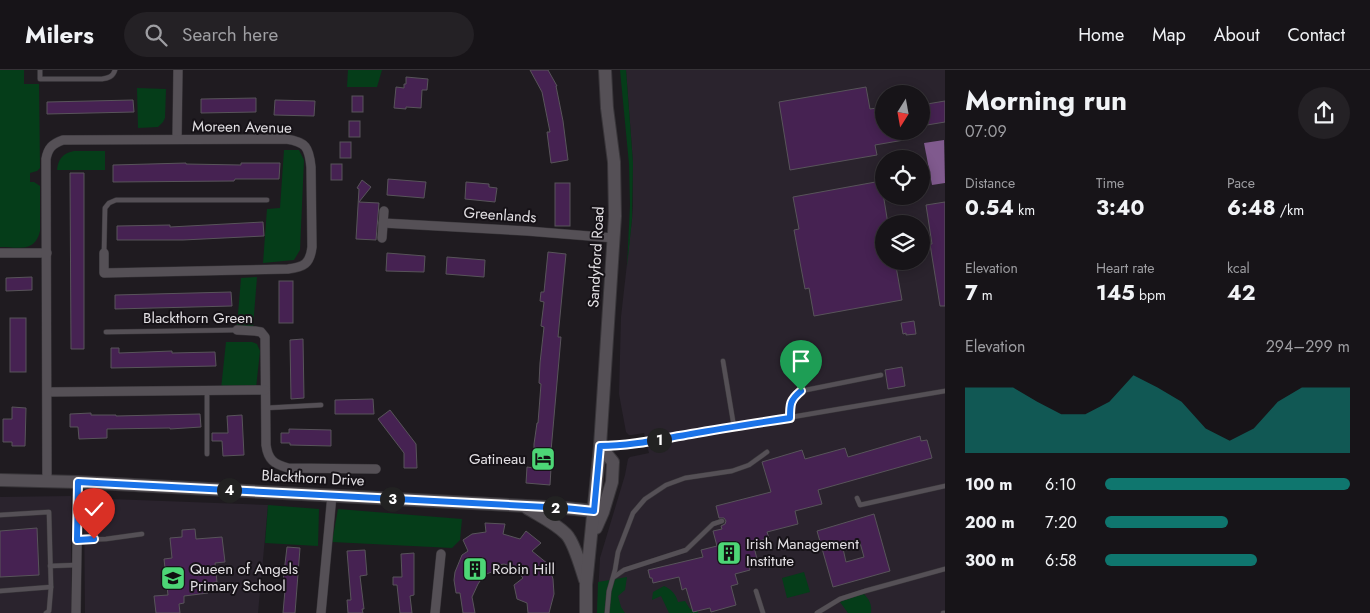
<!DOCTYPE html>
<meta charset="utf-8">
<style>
:root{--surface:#171418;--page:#242125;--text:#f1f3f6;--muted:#9e9ea2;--line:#363337;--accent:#0f766e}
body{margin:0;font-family:Jost,sans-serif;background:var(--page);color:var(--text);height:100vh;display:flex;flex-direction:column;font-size:19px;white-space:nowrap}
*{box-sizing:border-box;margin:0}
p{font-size:16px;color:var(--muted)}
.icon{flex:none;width:28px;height:28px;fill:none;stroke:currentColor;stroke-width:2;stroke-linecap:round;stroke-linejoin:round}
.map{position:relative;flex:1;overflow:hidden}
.drawer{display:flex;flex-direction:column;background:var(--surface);width:425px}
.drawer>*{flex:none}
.needle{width:32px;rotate:191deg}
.buttons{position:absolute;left:875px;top:15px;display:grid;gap:10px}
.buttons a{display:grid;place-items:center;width:55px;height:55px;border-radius:50%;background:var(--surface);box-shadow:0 2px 12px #0003,0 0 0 1px var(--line);font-size:25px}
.pin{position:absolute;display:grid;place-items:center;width:42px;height:42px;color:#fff;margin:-51px -21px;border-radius:50% 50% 50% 0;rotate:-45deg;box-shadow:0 0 5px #0007}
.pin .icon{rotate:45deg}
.km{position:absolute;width:25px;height:25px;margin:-12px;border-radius:50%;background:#222;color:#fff;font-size:14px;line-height:25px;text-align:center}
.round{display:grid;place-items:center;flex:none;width:52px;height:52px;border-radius:26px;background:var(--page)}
.overview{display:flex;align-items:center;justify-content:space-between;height:85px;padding:0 20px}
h1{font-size:28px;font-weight:700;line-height:38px}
.figures{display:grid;grid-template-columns:repeat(3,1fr);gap:8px;height:85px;padding:5px 20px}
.figures div{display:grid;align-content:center}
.figures b{font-size:21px;font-weight:700}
.figures small{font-size:14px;font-weight:400}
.figures p{font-size:14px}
.chart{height:140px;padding:10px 20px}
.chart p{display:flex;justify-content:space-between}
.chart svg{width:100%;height:90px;margin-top:5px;fill:var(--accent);opacity:.7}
ul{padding:0 20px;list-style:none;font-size:16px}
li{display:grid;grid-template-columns:80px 60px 1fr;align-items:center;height:38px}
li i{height:12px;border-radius:6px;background:var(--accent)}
header{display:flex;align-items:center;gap:30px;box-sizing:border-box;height:70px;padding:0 25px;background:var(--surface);border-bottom:1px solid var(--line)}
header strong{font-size:24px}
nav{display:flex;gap:28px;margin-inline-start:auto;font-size:18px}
.search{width:350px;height:45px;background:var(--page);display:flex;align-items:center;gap:12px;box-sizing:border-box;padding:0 18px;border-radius:28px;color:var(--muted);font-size:19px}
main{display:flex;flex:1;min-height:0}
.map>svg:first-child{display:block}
.built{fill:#2a232d;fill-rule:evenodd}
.green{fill:#053d19}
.water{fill:#805a8e}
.building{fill:#462252;stroke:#58545a;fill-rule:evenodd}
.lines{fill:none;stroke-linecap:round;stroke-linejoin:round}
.lane-casing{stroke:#39363a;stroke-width:5.5}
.street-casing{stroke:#39363a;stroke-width:10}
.secondary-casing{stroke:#39363a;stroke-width:14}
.lane{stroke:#555056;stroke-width:4.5}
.street{stroke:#555056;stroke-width:9}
.secondary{stroke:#555056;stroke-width:12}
.route-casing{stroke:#fff;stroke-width:10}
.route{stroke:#1a73e8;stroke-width:6}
.labels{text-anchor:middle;stroke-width:4;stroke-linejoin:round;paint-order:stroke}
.street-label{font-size:15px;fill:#e3e0e4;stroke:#161217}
.poi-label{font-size:15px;fill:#e3e0e4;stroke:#161217;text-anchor:start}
</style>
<header>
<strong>Milers</strong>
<div class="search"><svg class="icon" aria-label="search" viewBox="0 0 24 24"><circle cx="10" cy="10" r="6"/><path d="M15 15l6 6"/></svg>Search here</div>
<nav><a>Home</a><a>Map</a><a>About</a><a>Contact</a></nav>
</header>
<main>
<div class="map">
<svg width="945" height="543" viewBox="0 0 945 543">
<rect width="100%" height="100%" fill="#1f1b20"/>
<g class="built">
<path d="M626 0H945V543H597L600 488 625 405 628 389 630 387 649 383 644 363 632 365H629L626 362 619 324 621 247 632 149 633 135V93ZM884 24H921V61H884ZM884 89H921V126H884ZM884 154H921V191H884Z"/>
<polygon points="71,426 71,543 0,543 0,427"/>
<polygon points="84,428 268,435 258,543 85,543"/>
</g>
<g class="green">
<path d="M0 0H24V14H39L40 98 37 101 30 103V112H34L40 116V161C35 183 18 177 0 177Z"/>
<polygon points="348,0 382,0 377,17 347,17"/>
<polygon points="620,0 626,0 633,93 632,149 627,197 630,135 629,94"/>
<polygon points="137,18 166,19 165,48 163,52 158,57 138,58"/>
<polygon points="284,80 299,80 304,90 300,180 294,190 263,193 267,139 280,138"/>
<path d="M74 81H105V100H57C58 89 63 83 74 81Z"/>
<polygon points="257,207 253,257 237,256 241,208"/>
<polygon points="226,272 252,272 257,274 260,281 256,318 221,319"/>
<polygon points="268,435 319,439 318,476 265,473"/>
<polygon points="338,439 462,449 460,470 452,478 332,472"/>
<polygon points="804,502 810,522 787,528 782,508"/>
<polygon points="627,507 625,520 618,526 621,537 625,543 597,543 598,512"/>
<path d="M664 516C671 519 676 524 678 532L685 531 690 539 698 541V543H669L661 526 652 530 653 522Z"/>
<path d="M863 523C869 529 872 534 871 543H848L840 532Z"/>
</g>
<polygon class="water" points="944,70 945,113 932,115 924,73"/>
<g class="building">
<polygon points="530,0 548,0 557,16 556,16 563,51 568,90 551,93 547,62 550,62 542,22"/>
<polygon points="406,7 428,9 427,20 422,20 421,38 406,37 406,39 394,38 396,17 404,18 404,14 406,14"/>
<polygon points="866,17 870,39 884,37 884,61 903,61 904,70 875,75 877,85 790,100 779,32"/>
<rect x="352" y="26" width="11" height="16"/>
<polygon points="256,28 256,42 201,43 201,29"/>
<polygon points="133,30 134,42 47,44 47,32"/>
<polygon points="275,30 315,31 314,46 274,45"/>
<polygon points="945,31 945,52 921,56 921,35"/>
<rect x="349" y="51" width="11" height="16"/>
<rect x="340" y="72" width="11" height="16"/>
<polygon points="186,93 186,94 241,95 241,93 280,93 279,109 235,109 234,111 113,112 113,95"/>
<rect x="331" y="94" width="11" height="16"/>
<polygon points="70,103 84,103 84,279 71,279"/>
<polygon points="388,109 426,112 424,128 387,125"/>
<polygon points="362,110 371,117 359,132 379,133 376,170 356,169 359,119 357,118"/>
<polygon points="881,111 888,154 884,154 884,191 895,191 902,230 814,246 809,218 805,219 794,160 799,159 793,127"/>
<polygon points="466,112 489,114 489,117 497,118 495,132 465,129"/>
<rect x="555" y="113" width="15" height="43"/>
<polygon points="945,132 945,236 940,236 930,174 932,174 926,135"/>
<polygon points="263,152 264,166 183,170 117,170 117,156 170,155 170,157"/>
<polygon points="548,182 566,184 558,267 561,267 551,381 552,381 550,415 526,413 527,397 534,398 534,374 537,353 538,353 541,314 539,313 540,293 544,257 541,256 544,232 540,231 541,222 544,222"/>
<polygon points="387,183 425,186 424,202 386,201"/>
<polygon points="447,187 485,190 484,207 446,204"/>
<polygon points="32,207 32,220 6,221 6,208"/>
<rect x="279" y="211" width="14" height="42"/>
<polygon points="231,222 232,236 115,239 115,225"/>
<rect x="10" y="248" width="16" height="54"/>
<polygon points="914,251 916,264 906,265 906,263 903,264 901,253"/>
<polygon points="303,269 304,328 291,329 290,270"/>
<polygon points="111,278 119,278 119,283 172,281 172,283 215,282 216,296 111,298"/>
<polygon points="902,297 905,316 888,319 885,300"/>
<polygon points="373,329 374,344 335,344 335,330"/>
<polygon points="12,337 26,338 25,376 12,376 12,372 3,372 3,349 12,349"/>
<polygon points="390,340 416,374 417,398 404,398 404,383 378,349"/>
<polygon points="91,343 91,345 116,345 116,346 200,344 201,357 170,359 170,358 107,359 107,368 79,369 78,357 70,357 70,344"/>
<polygon points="242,345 244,385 223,386 222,371 212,371 212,363 228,363 227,346"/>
<polygon points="289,359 331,360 331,376 290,375 290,373 281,373 281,363 289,363"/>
<polygon points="920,366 921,371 927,370 932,388 818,420 822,434 795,441 798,454 767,462 769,468 753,473 758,493 749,495 750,500 735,504 738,514 731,516 736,535 711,542 710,538 693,542 686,518 682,520 679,507 653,513 652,508 650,508 648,500 703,487 701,480 717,476 713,461 722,459 721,456 725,454 726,451 724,448 719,448 716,436 771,422 762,392 802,380 805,389 845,378 848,387"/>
<path d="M874 444 890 501 833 517 817 461ZM859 469 864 487 846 492 842 474Z"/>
<polygon points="485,453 505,454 503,464 520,469 526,461 541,473 532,481 548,494 553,509 554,524 549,543 528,543 527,533 517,529 514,515 523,508 514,497 504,494 492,496 494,501 484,505 478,514 472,527 475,543 463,543 460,523 456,523 454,510 455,502 462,485 468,481 463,470 472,464 486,462"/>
<polygon points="37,458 39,505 0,507 0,461"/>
<polygon points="195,459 196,469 222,467 225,492 215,493 217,512 207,513 208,523 184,526 184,533 179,534 180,543 156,543 154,526 168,525 164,489 172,488 170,468 182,467 182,460"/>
<polygon points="287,477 300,478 295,543 283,543 285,520 283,520 284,511 283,511"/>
<polygon points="365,480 367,505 360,506 364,539 362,539 363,543 348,543 347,530 351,530 347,481"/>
<polygon points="414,483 414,525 410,526 412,543 400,543 397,515 393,515 393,507 402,507 401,484"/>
</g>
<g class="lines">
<defs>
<g id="lane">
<path d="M40 0V9H102C108 8 113 7 115 0"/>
<polyline points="104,183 105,138 109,133 116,130 267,130"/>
<polyline points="106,262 237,260"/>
<polyline points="723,291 734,357"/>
<polyline points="207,321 207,384"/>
<polyline points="265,338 321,335"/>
<path d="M790 348C790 334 790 330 801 321L881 305"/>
<polyline points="604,376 646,373 692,364 945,321"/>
<polyline points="857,428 860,435 945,416"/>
<polyline points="0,445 49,442 51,517 49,541 46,543"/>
<polyline points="77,470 106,469 142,464"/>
<polyline points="50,496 76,495"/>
<polyline points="614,507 624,500 686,480 713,454 722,451"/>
<polyline points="0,521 51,517"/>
<polyline points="756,521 763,543"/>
<polyline points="607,543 609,521 615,500 618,482 633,443 645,429 666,415 685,408 732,401 749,395 767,382"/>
<polyline points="817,543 840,529 865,521 945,499"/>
<polyline points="943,543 945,543"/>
</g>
<g id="street">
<polyline points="177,69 178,0"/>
<polyline points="383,153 527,161 614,168"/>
<polyline points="382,168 384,141"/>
<polyline points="0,183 47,183"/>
<path d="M237 260 255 261 261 262 265 267 266 375C268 390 274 394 288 398L376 399"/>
<polyline points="48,322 265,320"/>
<path d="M47 411 46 89C48 78 52 74 63 70L286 69C306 72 309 77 311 97L312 177C310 194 304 197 288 199L104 203V183"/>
<polyline points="76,543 78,412"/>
<polyline points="321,543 332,425"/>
<polyline points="435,543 441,484"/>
</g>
<g id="secondary">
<polyline points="0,410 78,412 565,438 594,441"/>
<path d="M527 438C540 446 555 453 566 464 574 472 581 498 585 510"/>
<polyline points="596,458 603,442 612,412 613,392 600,376"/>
<polyline points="586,543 586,515 600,376 615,146 614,92 607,38 605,0"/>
</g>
</defs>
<use href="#lane" class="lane-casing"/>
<use href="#street" class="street-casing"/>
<use href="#secondary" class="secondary-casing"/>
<use href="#lane" class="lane"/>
<use href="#street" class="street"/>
<use href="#secondary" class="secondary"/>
</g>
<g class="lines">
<defs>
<path id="route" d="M94 469 77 470 78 412 565 438 594 441 600 376C631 376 661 369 691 364 724 358 757 353 790 348 790 334 790 330 801 321"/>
</defs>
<use href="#route" class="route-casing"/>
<use href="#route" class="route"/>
</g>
<defs>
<symbol id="hotel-square" viewBox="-11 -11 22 22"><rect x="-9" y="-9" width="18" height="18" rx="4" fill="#4dd676" stroke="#161217"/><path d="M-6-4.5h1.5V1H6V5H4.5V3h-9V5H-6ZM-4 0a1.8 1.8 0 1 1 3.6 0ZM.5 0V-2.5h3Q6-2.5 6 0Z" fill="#111"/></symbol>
<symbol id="building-square" viewBox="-11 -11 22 22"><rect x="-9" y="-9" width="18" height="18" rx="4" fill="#4dd676" stroke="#161217"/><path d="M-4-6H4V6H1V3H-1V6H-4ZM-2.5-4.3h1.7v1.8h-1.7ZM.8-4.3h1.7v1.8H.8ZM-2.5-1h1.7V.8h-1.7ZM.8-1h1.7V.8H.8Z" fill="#111"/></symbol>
<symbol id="school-square" viewBox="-11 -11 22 22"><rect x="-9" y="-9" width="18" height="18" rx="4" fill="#4dd676" stroke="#161217"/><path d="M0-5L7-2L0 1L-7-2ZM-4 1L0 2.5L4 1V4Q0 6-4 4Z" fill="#111"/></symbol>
</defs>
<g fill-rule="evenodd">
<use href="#hotel-square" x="529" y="375" width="28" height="28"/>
<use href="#building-square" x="715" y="469" width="28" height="28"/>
<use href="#building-square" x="461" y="485" width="28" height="28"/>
<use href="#school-square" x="159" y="494" width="28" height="28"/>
</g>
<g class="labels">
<g class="street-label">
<text transform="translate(242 57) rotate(1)" y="5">Moreen Avenue</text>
<text transform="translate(500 145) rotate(4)" y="5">Greenlands</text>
<text transform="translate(596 187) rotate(-87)" y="5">Sandyford Road</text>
<text x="198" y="253">Blackthorn Green</text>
<text transform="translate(313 408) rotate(3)" y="5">Blackthorn Drive</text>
</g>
<g class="poi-label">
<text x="526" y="394" text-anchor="end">Gatineau</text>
<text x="746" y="479">Irish Management<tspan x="746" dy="17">Institute</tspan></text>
<text x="190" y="504">Queen of Angels<tspan x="190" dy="17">Primary School</tspan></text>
<text x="492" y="504">Robin Hill</text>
</g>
</g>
</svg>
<div class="buttons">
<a><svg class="needle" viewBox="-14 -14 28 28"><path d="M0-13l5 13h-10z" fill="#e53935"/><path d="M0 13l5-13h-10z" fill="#9e9ea2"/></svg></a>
<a><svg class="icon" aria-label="locate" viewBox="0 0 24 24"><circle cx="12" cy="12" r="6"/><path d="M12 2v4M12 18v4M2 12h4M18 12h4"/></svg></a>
<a><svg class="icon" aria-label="layers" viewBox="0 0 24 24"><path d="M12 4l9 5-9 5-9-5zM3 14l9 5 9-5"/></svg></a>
</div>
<div class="pin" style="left:801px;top:321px;background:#1e9e55"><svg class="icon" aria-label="arrive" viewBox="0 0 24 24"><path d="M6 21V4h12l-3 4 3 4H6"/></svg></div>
<div class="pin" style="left:94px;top:469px;background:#d93025"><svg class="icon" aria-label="check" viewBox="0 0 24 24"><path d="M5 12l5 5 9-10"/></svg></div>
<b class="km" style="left:659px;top:370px">1</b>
<b class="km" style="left:555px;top:438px">2</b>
<b class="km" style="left:392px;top:429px">3</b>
<b class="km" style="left:229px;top:420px">4</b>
</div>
<section class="drawer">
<div class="overview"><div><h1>Morning run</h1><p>07:09</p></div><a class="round"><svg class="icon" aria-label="share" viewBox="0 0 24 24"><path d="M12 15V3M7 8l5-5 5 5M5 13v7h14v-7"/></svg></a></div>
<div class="figures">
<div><p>Distance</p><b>0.54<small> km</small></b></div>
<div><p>Time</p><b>3:40</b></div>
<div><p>Pace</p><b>6:48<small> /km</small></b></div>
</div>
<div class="figures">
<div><p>Elevation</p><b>7<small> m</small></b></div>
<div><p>Heart rate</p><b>145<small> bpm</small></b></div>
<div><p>kcal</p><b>42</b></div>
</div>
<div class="chart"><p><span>Elevation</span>294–299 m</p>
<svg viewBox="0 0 160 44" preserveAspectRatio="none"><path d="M0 44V12L10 12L20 12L30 19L40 25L50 25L60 19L70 6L80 12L90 19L100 32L110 38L120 32L130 19L140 12L150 12L160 12V44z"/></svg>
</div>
<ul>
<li><b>100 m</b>6:10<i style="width:100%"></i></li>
<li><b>200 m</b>7:20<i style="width:50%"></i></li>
<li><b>300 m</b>6:58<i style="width:62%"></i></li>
</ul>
</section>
</main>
